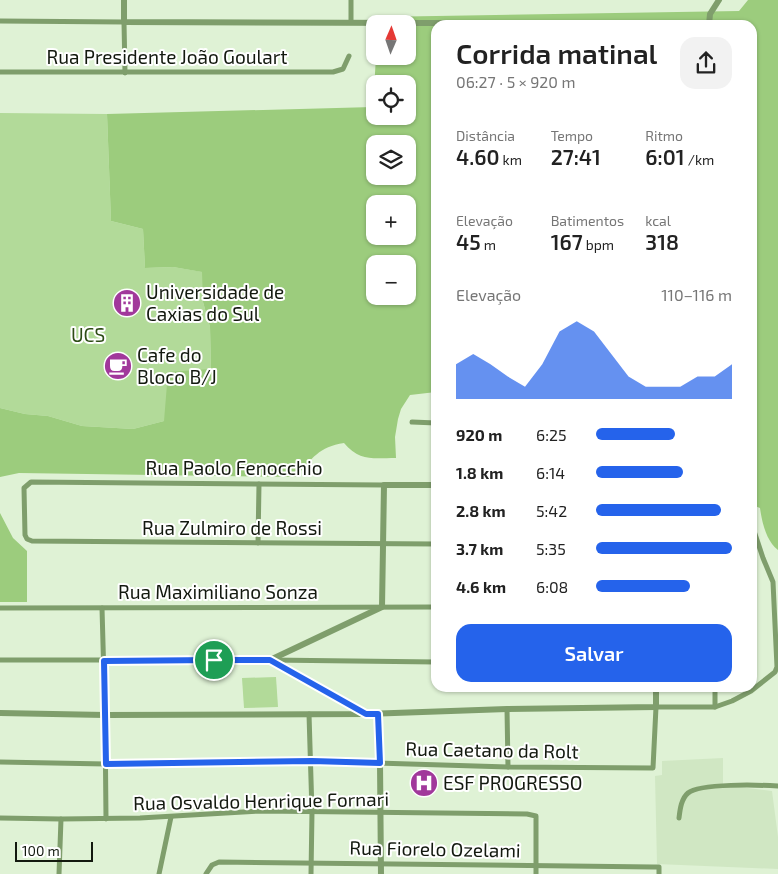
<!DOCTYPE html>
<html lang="pt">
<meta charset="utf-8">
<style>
:root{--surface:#fff;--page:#f2f2f2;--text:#222;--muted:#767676;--accent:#2563eb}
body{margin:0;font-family:"Exo 2",sans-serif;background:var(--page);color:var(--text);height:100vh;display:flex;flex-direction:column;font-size:19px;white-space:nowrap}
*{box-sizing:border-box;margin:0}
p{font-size:16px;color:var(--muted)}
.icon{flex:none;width:28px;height:28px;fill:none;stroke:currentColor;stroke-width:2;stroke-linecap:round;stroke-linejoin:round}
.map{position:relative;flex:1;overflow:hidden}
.details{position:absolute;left:431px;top:20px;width:326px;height:672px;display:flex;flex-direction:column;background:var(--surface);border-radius:15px;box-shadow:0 1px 4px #0004}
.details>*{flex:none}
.needle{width:32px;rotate:2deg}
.controls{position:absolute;left:366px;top:15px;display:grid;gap:10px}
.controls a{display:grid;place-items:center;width:50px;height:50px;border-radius:10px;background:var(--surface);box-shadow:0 1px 4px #0004;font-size:25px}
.scale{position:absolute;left:15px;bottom:12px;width:78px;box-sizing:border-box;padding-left:5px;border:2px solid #13190f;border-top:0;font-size:14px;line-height:18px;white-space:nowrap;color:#13190f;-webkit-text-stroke:4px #fff;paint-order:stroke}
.pin{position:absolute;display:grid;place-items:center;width:42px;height:42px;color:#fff;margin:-21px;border:2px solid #fff;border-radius:50%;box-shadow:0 1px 5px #0007}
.round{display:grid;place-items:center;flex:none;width:52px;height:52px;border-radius:15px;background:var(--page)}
.headline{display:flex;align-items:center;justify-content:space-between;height:85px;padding:0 25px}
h1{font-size:28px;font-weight:600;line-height:38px}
.figures{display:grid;grid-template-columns:repeat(3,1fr);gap:8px;height:85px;padding:5px 25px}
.figures div{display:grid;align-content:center}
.figures b{font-size:21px;font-weight:600}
.figures small{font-size:14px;font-weight:400}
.figures p{font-size:14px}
.chart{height:140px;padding:10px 25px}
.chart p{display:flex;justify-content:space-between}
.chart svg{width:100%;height:90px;margin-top:5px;fill:var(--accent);opacity:.7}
.action{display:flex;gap:10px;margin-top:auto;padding:10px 25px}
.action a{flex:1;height:58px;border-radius:15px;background:var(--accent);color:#fff;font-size:20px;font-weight:600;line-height:58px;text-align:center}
ul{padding:0 25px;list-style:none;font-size:16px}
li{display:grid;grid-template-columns:80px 60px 1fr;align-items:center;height:38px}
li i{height:12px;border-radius:6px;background:var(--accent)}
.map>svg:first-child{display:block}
.built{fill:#d0e7c3}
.green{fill:#b2da99}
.forest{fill:#9ccc7d;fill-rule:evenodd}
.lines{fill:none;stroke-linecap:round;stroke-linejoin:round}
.minor{stroke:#7f9e6c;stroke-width:5}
.tertiary{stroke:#7f9e6c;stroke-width:6}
.route-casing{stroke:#fff;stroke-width:10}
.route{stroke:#2563eb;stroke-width:6}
.labels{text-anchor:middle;stroke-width:4;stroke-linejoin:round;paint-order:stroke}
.street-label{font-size:19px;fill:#13190f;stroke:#fff}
.poi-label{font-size:19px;fill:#13190f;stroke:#fff;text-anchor:start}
.park-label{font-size:19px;fill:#2e4d16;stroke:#fff}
</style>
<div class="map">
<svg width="778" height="874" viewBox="0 0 778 874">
<rect width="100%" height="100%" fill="#dff2d5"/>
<g class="built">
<polygon points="723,758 723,785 772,791 778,837 778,869 657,864 655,776 662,775 662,761"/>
<polygon points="420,770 430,770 429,788 420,787"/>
</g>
<g class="green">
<polygon points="0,113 107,114 111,221 143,229 145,268 173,267 203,272 203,302 210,327 211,370 164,421 133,429 82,426 48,416 25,414 0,408"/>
<polygon points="276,677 278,707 244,708 242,678"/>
</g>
<g class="forest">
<path d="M748 0H778V550C766 541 762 522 760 508L752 505V25H436V392L410 395 401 409 398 419 395 437 396 458C374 458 360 462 344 443 319 447 312 458 296 477L19 473 0 477V408L25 414 48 416 82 426 133 429 164 421 168 372 211 369 210 327 203 302 202 272 173 267 145 268 143 229 111 221 107 114 373 107 376 56H408V24H377V17L739 11ZM375 84H408V116H375ZM375 144H408V176H375ZM375 204H408V236H375ZM375 264H408V296H375Z"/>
<polygon points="0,513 13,538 27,551 27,602 0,602"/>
</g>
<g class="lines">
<g class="minor">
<polyline points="0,21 124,22 125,73"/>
<polyline points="351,22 351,0"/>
<polyline points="0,72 333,72 343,69 349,56"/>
<polyline points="412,422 436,423"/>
<polyline points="384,485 31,482 24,488 25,535 27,539 32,541 436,544"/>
<polyline points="258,543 259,484"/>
<polyline points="0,608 436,607"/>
<polyline points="102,608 105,715 106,819"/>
<polyline points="0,660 270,660 436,662"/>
<polyline points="715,688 715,707"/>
<polyline points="507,709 508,767"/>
<polyline points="309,714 312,812 311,874"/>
<polyline points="0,762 106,764 311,761 508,767 653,768 656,707 715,707 732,701 751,691 775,672 777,667 773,582 763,558 752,525"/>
<polyline points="0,818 61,819 140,818 260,811 527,814 536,816 536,874"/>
<path d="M679 818C680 810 681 799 688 793 700 783 760 785 778 786"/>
<polyline points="59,874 61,819"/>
<polyline points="159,874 171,817"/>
<polyline points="206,874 212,865 219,862 653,867 659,867 659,874"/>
</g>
<g class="tertiary">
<polyline points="124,0 124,22 709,24"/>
<polyline points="709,25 710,14 719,0"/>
<polyline points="270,660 382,607 384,485 436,485"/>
<polyline points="270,660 365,713"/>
<polyline points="0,713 105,715 366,714 507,709 656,707 656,688"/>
<polyline points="378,713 380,763 381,874"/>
</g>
</g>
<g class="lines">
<defs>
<polygon id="route" points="214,660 270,660 366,714 378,714 380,763 312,761 106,764 104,661"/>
</defs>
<use href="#route" class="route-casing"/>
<use href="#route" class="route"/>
</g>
<defs>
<symbol id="building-disc" viewBox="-11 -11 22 22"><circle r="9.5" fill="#a1389b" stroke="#fff"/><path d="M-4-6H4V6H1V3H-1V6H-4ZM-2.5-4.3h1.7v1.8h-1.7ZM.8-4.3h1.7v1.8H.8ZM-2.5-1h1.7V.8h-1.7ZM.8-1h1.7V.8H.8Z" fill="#fff"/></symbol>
<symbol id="cafe-disc" viewBox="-11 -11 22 22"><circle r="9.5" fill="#a1389b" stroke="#fff"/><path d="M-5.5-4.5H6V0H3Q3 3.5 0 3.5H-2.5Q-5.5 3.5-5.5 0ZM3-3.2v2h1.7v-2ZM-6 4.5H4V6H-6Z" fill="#fff"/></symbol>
<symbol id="hospital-disc" viewBox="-11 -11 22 22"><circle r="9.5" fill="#a1389b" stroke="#fff"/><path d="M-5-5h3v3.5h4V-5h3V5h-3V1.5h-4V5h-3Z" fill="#fff"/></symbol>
</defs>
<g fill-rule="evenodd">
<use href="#building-disc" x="111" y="287" width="32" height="32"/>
<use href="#cafe-disc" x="102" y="350" width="32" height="32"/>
<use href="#hospital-disc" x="408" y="767" width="32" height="32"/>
</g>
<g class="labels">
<g class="street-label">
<text x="167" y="64">Rua Presidente João Goulart</text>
<text x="234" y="475">Rua Paolo Fenocchio</text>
<text x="232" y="535">Rua Zulmiro de Rossi</text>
<text x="218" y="599">Rua Maximiliano Sonza</text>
<text transform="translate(492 750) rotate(1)" y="7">Rua Caetano da Rolt</text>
<text transform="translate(261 801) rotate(-1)" y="7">Rua Osvaldo Henrique Fornari</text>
<text transform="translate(435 849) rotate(1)" y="7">Rua Fiorelo Ozelami</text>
</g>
<g class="poi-label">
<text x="146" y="299">Universidade de<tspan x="146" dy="22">Caxias do Sul</tspan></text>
<text x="137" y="362">Cafe do<tspan x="137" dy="22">Bloco B/J</tspan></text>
<text x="443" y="790">ESF PROGRESSO</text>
</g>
<g class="park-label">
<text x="88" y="342">UCS</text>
</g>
</g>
</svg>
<div class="controls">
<a><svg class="needle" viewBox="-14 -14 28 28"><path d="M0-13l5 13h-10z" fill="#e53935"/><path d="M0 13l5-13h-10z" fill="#767676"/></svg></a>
<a><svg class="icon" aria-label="locate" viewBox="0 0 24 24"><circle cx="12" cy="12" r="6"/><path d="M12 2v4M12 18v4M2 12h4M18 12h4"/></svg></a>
<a><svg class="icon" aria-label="layers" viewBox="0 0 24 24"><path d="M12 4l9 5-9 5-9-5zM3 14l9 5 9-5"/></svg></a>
<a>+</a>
<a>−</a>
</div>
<div class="scale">100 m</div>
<div class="pin" style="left:214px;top:660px;background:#1e9e55"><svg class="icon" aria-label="arrive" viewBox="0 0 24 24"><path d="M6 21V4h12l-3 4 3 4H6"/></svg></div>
<section class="details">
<div class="headline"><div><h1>Corrida matinal</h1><p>06:27 · 5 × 920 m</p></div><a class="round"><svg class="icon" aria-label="share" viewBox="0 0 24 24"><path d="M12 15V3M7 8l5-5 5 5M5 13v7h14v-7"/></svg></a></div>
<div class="figures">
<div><p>Distância</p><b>4.60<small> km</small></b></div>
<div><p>Tempo</p><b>27:41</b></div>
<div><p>Ritmo</p><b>6:01<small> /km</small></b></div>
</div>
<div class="figures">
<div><p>Elevação</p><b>45<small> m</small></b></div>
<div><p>Batimentos</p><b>167<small> bpm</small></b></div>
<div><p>kcal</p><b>318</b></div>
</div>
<div class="chart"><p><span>Elevação</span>110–116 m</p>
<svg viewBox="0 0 160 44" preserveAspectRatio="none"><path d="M0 44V27L10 22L20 27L30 33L40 38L50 27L60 11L70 6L80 11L90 22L100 33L110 38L120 38L130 38L140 33L150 33L160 27V44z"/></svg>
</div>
<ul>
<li><b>920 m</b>6:25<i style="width:58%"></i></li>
<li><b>1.8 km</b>6:14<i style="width:64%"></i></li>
<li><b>2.8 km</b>5:42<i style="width:92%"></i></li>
<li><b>3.7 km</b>5:35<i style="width:100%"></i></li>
<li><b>4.6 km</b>6:08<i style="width:69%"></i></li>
</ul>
<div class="action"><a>Salvar</a></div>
</section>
</div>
